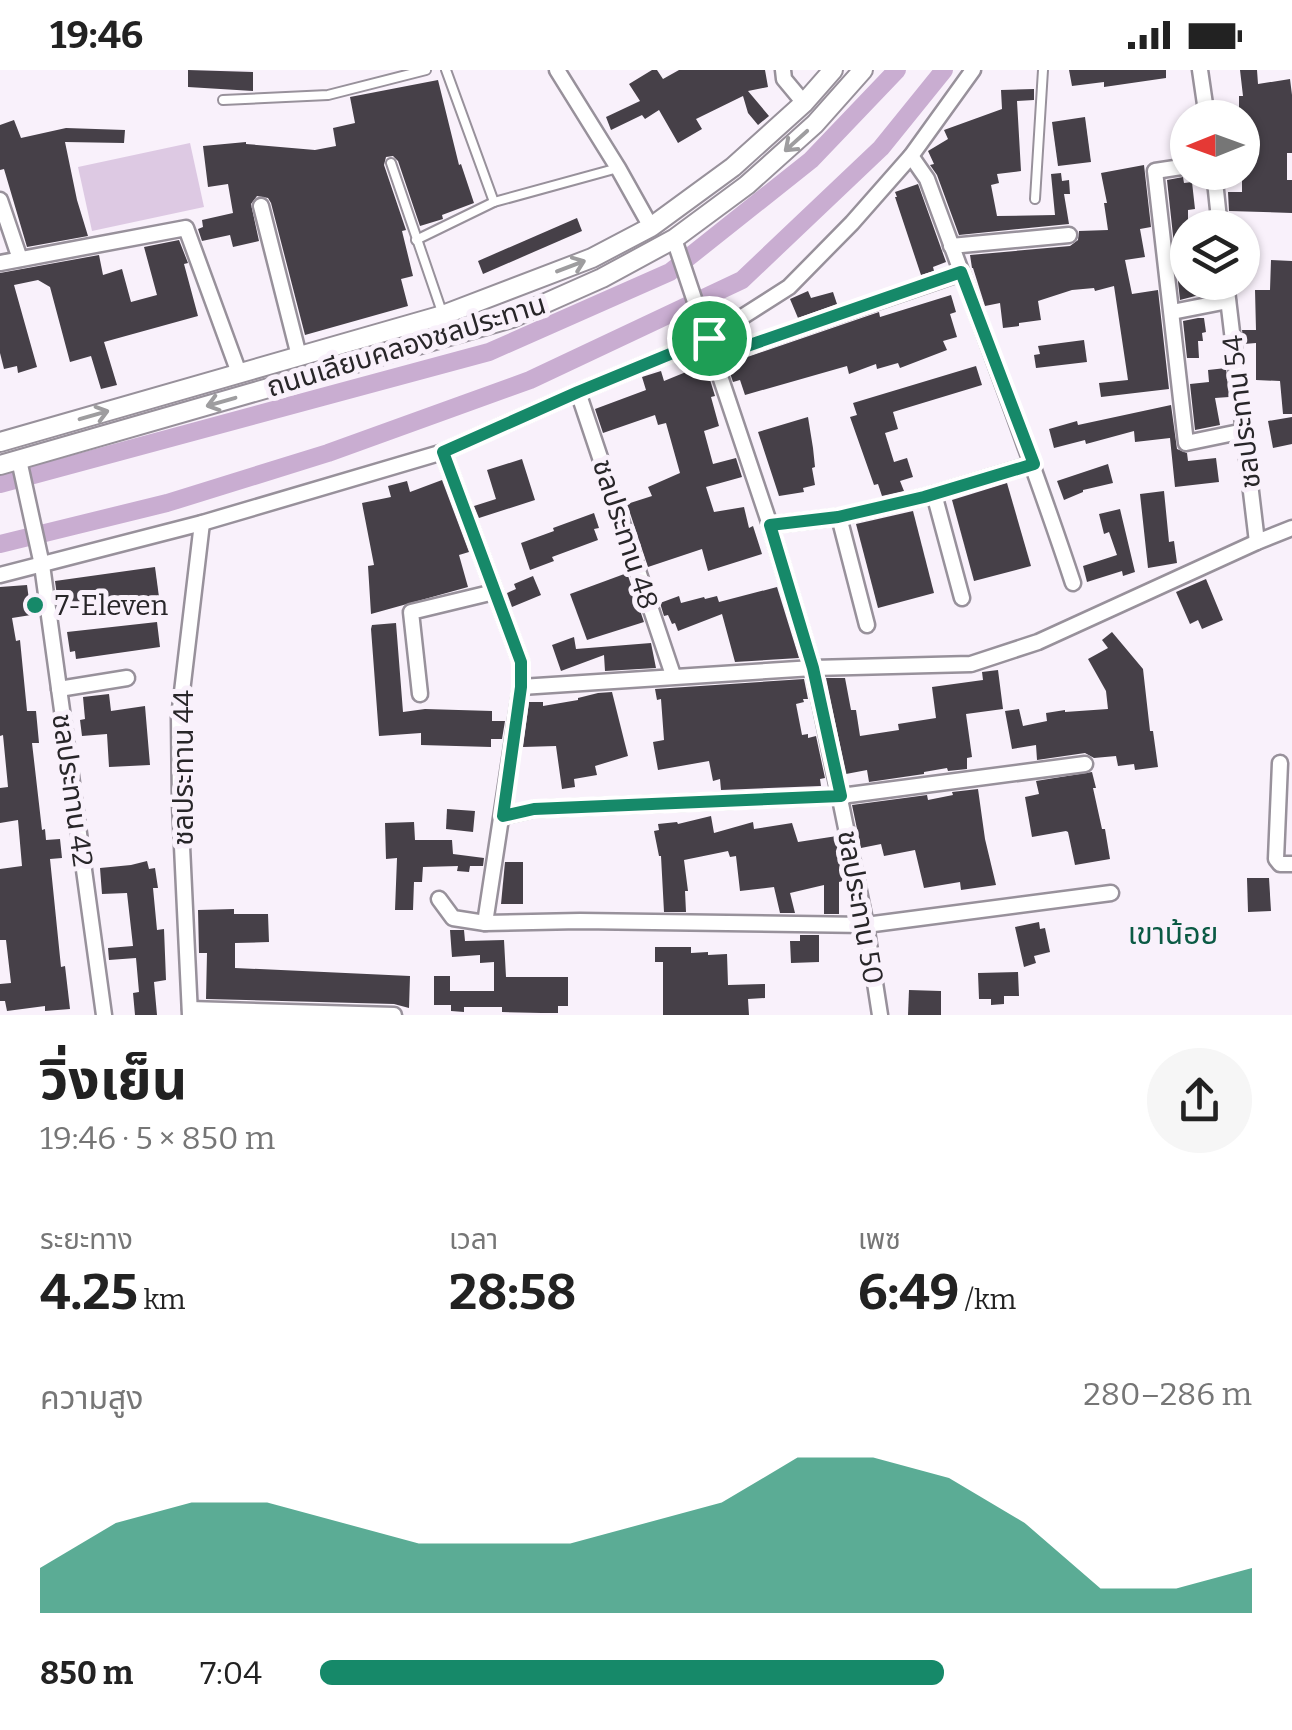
<!DOCTYPE html>
<html lang="th">
<meta charset="utf-8">
<style>
:root{--surface:#fff;--page:#f6f6f6;--text:#222;--muted:#767676;--accent:#168969}
body{margin:0;font-family:Bitter,"Noto Sans Thai",serif;background:var(--page);color:var(--text);height:100vh;display:flex;flex-direction:column;font-size:38px;white-space:nowrap}
*{box-sizing:border-box;margin:0}
p{font-size:32px;color:var(--muted)}
.icon{flex:none;width:55px;height:55px;fill:none;stroke:currentColor;stroke-width:2;stroke-linecap:round;stroke-linejoin:round}
.map{position:relative;height:945px;overflow:hidden}
.side{display:flex;flex-direction:column;background:var(--surface);flex:1}
.side>*{flex:none}
.needle{width:65px;rotate:269deg}
.fabs{position:absolute;left:1170px;top:30px;display:grid;gap:20px}
.fabs a{display:grid;place-items:center;width:90px;height:90px;border-radius:50%;background:var(--surface);box-shadow:0 2px 8px #0004;font-size:50px}
.pin{position:absolute;display:grid;place-items:center;width:85px;height:85px;color:#fff;margin:-42px;border:5px solid #fff;border-radius:50%;box-shadow:0 2px 10px #0007}
.round{display:grid;place-items:center;flex:none;width:105px;height:105px;border-radius:52px;background:var(--page)}
.overview{display:flex;align-items:center;justify-content:space-between;height:170px;padding:0 40px}
h1{font-size:55px;font-weight:700;line-height:75px}
.stats{display:grid;grid-template-columns:repeat(3,1fr);gap:15px;height:170px;padding:10px 40px}
.stats div{display:grid;align-content:center}
.stats b{font-size:50px;font-weight:700}
.stats small{font-size:28px;font-weight:400}
.stats p{font-size:28px}
.chart{height:280px;padding:20px 40px}
.chart p{display:flex;justify-content:space-between}
.chart svg{width:100%;height:180px;margin-top:10px;fill:var(--accent);opacity:.7}
ul{padding:0 40px;list-style:none;font-size:32px}
li{display:grid;grid-template-columns:160px 120px 1fr;align-items:center;height:75px}
li i{height:25px;border-radius:12px;background:var(--accent)}
.status{display:flex;justify-content:space-between;align-items:center;height:70px;padding:0 50px;background:var(--surface);direction:ltr}
.status svg{height:28px;fill:currentColor}
.map>svg:first-child{display:block}
.green{fill:#ddc9e3}
.lines{fill:none;stroke-linecap:round;stroke-linejoin:round}
.canal{stroke:#c9add1;stroke-width:18}
.building{fill:#464048}
.service-casing{stroke:#98919b;stroke-width:12}
.minor-casing{stroke:#98919b;stroke-width:19}
.tertiary-casing{stroke:#98919b;stroke-width:22}
.service{stroke:#fff;stroke-width:8}
.minor{stroke:#fff;stroke-width:14}
.tertiary{stroke:#fff;stroke-width:18}
.oneway{stroke:#9e9d9f}
.route-casing{stroke:#fff;stroke-width:20}
.route{stroke:#168969;stroke-width:12}
.poi-dot{fill:#168969;stroke:#f9f1fb;stroke-width:4}
.labels{text-anchor:middle;stroke-width:10;stroke-linejoin:round;paint-order:stroke}
.street-label{font-size:28px;fill:#282629;stroke:#f9f1fb}
.poi-label{font-size:28px;fill:#282629;stroke:#f9f1fb;text-anchor:start}
.neighbourhood-label{font-size:30px;fill:#0b5a44;stroke:#f9f1fb}
</style>
<div class="status"><b>19:46</b><svg viewBox="0 0 49 12"><path d="M0 12V9h3v3zM5 12V6h3v6zM10 12V3h3v9zM15 12V0h3v12zM26 1h20v11H26zM47 4h2v5h-2z"/></svg></div>
<div class="map">
<svg width="1292" height="945" viewBox="0 0 1292 945">
<rect width="100%" height="100%" fill="#f9f1fb"/>
<polygon class="green" points="190,73 204,137 92,161 78,97"/>
<g class="lines">
<g class="canal">
<polyline points="0,414 489,282 670,202 811,90 897,0"/>
<polyline points="0,474 167,433 328,383 530,310 742,210 881,78 944,0"/>
</g>
</g>
<g class="building">
<polygon points="188,0 253,2 253,21 188,17"/>
<polygon points="652,0 657,0 663,9 679,0 765,0 768,17 748,21 769,46 758,55 748,43 743,26 696,49 702,59 678,73 659,40 645,49 642,45 611,60 606,47 640,31 629,14"/>
<polygon points="1069,0 1166,0 1166,8 1104,17 1104,12 1072,16"/>
<polygon points="1240,0 1257,0 1258,14 1290,9 1292,25 1292,83 1287,83 1287,110 1292,110 1292,143 1229,141 1228,122 1242,122 1242,102 1247,102 1248,72 1242,72 1242,46 1239,46 1239,26 1243,26"/>
<polygon points="438,10 459,95 461,94 474,133 442,145 443,149 420,156 398,91 393,86 386,87 384,95 406,160 402,161 413,206 401,209 408,236 305,265 271,133 268,128 257,126 251,134 259,171 233,177 230,165 202,171 198,159 203,157 202,150 233,143 228,114 208,117 203,76 246,72 246,74 315,80 336,76 333,58 355,53 350,27"/>
<polygon points="1034,19 1034,30 1017,31 1021,101 997,104 999,113 991,115 997,146 1055,145 1051,104 1061,103 1062,111 1069,110 1070,124 1064,124 1069,154 959,165 937,105 930,95 934,94 928,81 948,69 944,60 1002,39 1001,20"/>
<polygon points="1085,47 1091,92 1058,96 1052,52"/>
<polygon points="14,50 21,68 66,58 125,60 124,73 65,72 77,130 88,166 27,177 4,99 0,100 0,55"/>
<polygon points="1144,95 1151,157 1140,159 1145,187 1125,190 1132,224 1158,220 1169,319 1101,327 1099,313 1128,310 1114,216 1095,221 1094,218 1072,220 1038,231 1041,250 1019,253 1019,256 1003,258 1000,233 985,236 973,198 972,198 970,185 1070,176 1078,170 1079,161 1108,160 1104,133 1107,133 1101,103"/>
<polygon points="1183,107 1184,113 1192,112 1195,139 1188,140 1188,212 1201,212 1203,224 1180,230 1167,110"/>
<polygon points="918,114 946,192 933,197 934,201 921,205 895,127 897,127 895,122"/>
<polygon points="577,148 582,161 483,204 478,191"/>
<polygon points="179,170 188,193 184,194 198,246 104,272 117,315 101,319 91,286 70,292 50,217 38,210 14,215 37,297 18,303 17,296 4,299 0,283 0,203 99,185 103,205 122,199 131,232 157,225 144,177"/>
<polygon points="1271,190 1292,191 1292,344 1283,344 1280,311 1256,310 1256,273 1244,274 1242,260 1256,260 1255,220 1270,220"/>
<polygon points="808,221 811,228 833,222 837,234 798,248 790,229"/>
<polygon points="951,225 956,242 950,244 957,267 943,271 947,280 900,298 898,293 877,299 876,294 849,304 847,296 745,325 740,310 733,312 727,294 879,242 880,247"/>
<polygon points="1198,248 1204,248 1206,262 1202,263 1203,271 1198,271 1199,288 1187,288 1183,251"/>
<polygon points="1084,270 1087,292 1036,298 1034,285 1040,284 1038,276"/>
<polygon points="703,287 715,326 711,327 719,356 704,361 713,394 736,388 742,407 706,417 714,442 744,437 749,458 753,456 762,484 708,501 702,479 648,497 627,434 652,426 648,417 680,403 666,353 658,355 655,345 603,363 595,339 646,320 642,307 661,301 664,311 686,302 684,293"/>
<polygon points="976,296 982,315 893,342 898,359 885,363 894,392 907,388 913,407 900,411 904,421 882,426 878,414 874,415 850,347 857,345 853,333"/>
<polygon points="1226,298 1229,327 1215,328 1220,355 1195,360 1190,314 1209,312 1208,300"/>
<polygon points="1171,335 1177,379 1187,383 1188,391 1216,388 1219,412 1175,417 1170,368 1135,372 1134,361 1086,374 1085,370 1054,378 1049,359 1077,351 1078,355"/>
<polygon points="808,347 813,378 815,397 812,398 815,415 803,418 804,422 779,426 758,362"/>
<polygon points="1292,347 1292,374 1273,378 1268,351"/>
<polygon points="522,389 535,430 479,448 474,436 496,429 487,400"/>
<polygon points="1108,394 1113,413 1083,420 1083,422 1064,430 1057,411"/>
<polygon points="442,410 469,482 459,485 468,517 371,544 368,496 374,495 362,433 391,427 388,416 407,411 410,422"/>
<polygon points="1007,413 1031,496 974,511 952,430"/>
<polygon points="1164,421 1169,472 1174,471 1177,493 1148,498 1140,424"/>
<polygon points="1120,439 1135,502 1123,506 1122,501 1087,512 1083,496 1117,485 1109,462 1104,464 1099,444"/>
<polygon points="913,441 934,523 878,538 856,454"/>
<polygon points="594,443 599,458 594,459 598,470 552,487 554,491 530,500 521,473 554,461 553,458"/>
<polygon points="155,497 159,527 59,541 55,511"/>
<polygon points="627,503 644,552 587,570 570,524"/>
<polygon points="533,506 541,525 512,537 507,523 516,519 514,514"/>
<polygon points="1206,509 1223,550 1202,559 1198,550 1190,554 1176,522"/>
<polygon points="27,515 31,545 12,548 16,571 20,570 27,641 36,641 39,673 32,673 42,760 45,759 46,770 60,769 62,788 50,789 61,897 65,896 70,939 45,941 45,936 7,941 5,931 0,931 0,914 11,913 6,870 0,870 0,799 22,796 18,750 0,753 0,718 8,717 3,665 0,666 0,517"/>
<polygon points="777,517 799,588 735,592 722,544 678,561 675,553 672,554 668,545 664,546 660,533 679,526 681,533 704,527 705,529 717,526 719,532"/>
<polygon points="157,552 160,577 76,589 75,581 70,582 67,562"/>
<polygon points="396,553 403,642 425,639 492,641 492,651 505,651 502,669 491,669 491,677 421,675 421,663 379,666 371,559 372,555"/>
<polygon points="1112,562 1143,599 1150,661 1153,661 1158,697 1135,700 1134,694 1118,696 1116,686 1094,688 1085,683 1037,690 1036,675 1012,679 1005,641 1019,639 1023,656 1047,651 1046,643 1065,640 1065,642 1108,639 1106,621 1088,589 1108,578 1102,570"/>
<polygon points="574,567 576,579 651,573 656,598 605,601 604,585 561,601 552,575"/>
<polygon points="998,600 1003,639 966,644 972,687 967,688 967,699 948,701 947,698 924,702 924,704 869,712 867,700 846,704 826,608 845,608 851,640 856,640 860,666 899,660 898,654 936,648 932,617 983,610 982,602"/>
<polygon points="804,609 808,629 803,629 804,632 796,634 802,665 808,664 808,668 816,666 825,708 820,709 821,716 721,720 720,709 713,711 709,691 658,700 653,672 664,670 661,629 657,630 655,619"/>
<polygon points="612,622 628,686 595,696 597,705 574,709 575,717 562,719 556,676 523,677 529,632 543,632 543,636 578,630 578,628 598,623"/>
<polygon points="109,624 111,641 145,636 150,695 109,697 107,664 82,666 80,650 85,649 83,627"/>
<polygon points="1092,702 1096,718 1093,718 1102,759 1105,759 1110,789 1075,795 1068,762 1066,761 1032,767 1025,727 1039,724 1036,711"/>
<polygon points="978,719 985,769 996,815 961,820 960,812 924,818 915,780 884,786 881,774 861,778 852,735 927,725 928,730 953,725 952,722"/>
<polygon points="447,739 475,741 473,762 446,759"/>
<polygon points="711,746 714,763 753,752 754,759 792,753 798,772 837,766 846,810 839,812 839,844 824,844 824,815 790,823 795,843 780,843 774,817 740,821 736,786 730,787 728,781 684,790 688,821 685,821 686,842 664,842 661,786 659,786 654,761 659,760 658,754 677,752 678,754"/>
<polygon points="414,752 415,770 452,770 453,784 484,788 483,796 470,796 469,802 457,801 458,796 423,797 422,812 414,812 413,840 395,840 397,788 386,789 385,753"/>
<polygon points="147,791 149,799 155,798 158,818 153,818 157,860 164,859 166,910 154,912 157,945 135,945 133,923 139,922 136,888 109,890 108,878 133,876 127,823 102,824 100,798 131,795"/>
<polygon points="505,792 523,792 523,834 501,834"/>
<polygon points="1247,808 1269,808 1271,841 1248,842"/>
<polygon points="234,839 234,844 268,844 269,872 235,873 235,898 410,906 409,938 394,934 206,929 207,883 199,883 198,840"/>
<polygon points="1039,852 1040,859 1045,858 1050,882 1034,886 1036,893 1024,897 1015,857"/>
<polygon points="450,860 464,860 465,871 504,870 506,907 568,907 568,936 558,936 558,943 542,943 502,942 502,937 464,937 464,942 451,941 451,935 434,935 434,906 450,906 450,921 494,921 494,892 480,893 480,885 452,887"/>
<polygon points="800,865 819,865 819,892 791,893 790,871 800,871"/>
<polygon points="655,877 691,877 691,883 708,882 708,885 727,884 728,915 765,914 765,928 748,929 749,945 663,945 663,892 655,892"/>
<polygon points="1018,902 1019,926 1004,926 1004,934 991,935 991,929 979,929 978,903"/>
<polygon points="909,920 941,921 941,945 908,945"/>
</g>
<g class="lines">
<defs>
<g id="service">
<polyline points="446,0 494,132"/>
<polyline points="223,30 328,25 426,0"/>
<polyline points="391,93 443,245"/>
<polyline points="1035,129 1043,0"/>
<polyline points="416,170 494,132 618,98"/>
</g>
<g id="minor">
<polyline points="557,0 618,98 651,157"/>
<polyline points="783,0 784,9 804,33"/>
<polyline points="1200,0 1207,48"/>
<path d="M911 86 927 109C976 243 1028 377 1073 513"/>
<polyline points="1188,96 1155,101 1186,373 1244,361"/>
<polyline points="1214,102 1220,158"/>
<polyline points="0,130 20,189"/>
<polyline points="261,136 299,286"/>
<polyline points="674,169 770,455 813,598 866,855 880,945"/>
<polyline points="951,176 1069,165"/>
<polyline points="0,193 186,158 239,303"/>
<polyline points="1226,212 1257,472"/>
<polyline points="1172,242 1228,231"/>
<polyline points="715,287 961,203"/>
<polyline points="578,322 673,605"/>
<polyline points="443,382 521,592 521,617 485,853"/>
<polyline points="19,390 42,495 104,945"/>
<polyline points="934,424 962,528"/>
<polyline points="839,447 867,555"/>
<polyline points="770,455 839,447 924,427 1033,394"/>
<polyline points="0,505 202,453 443,382 578,322 709,268 789,217 852,153 911,86 973,0"/>
<polyline points="521,617 813,598 971,594 1038,572 1257,472 1292,458"/>
<polyline points="59,619 127,608"/>
<polyline points="420,624 411,542 494,522"/>
<polyline points="1280,693 1276,789 1280,794 1292,794"/>
<polyline points="503,746 535,739 841,726 1085,694"/>
<polyline points="439,829 453,848 485,853 580,851 866,855 1111,823"/>
<polyline points="190,939 394,945"/>
<polyline points="190,945 180,734 179,647 202,453"/>
</g>
<g id="tertiary">
<polyline points="0,372 443,245 592,188 651,157 733,97 804,33 833,0"/>
<polyline points="0,395 512,248 602,208 674,169 747,115 815,54 863,0"/>
</g>
</defs>
<use href="#service" class="service-casing"/>
<use href="#minor" class="minor-casing"/>
<use href="#tertiary" class="tertiary-casing"/>
<use href="#service" class="service"/>
<use href="#minor" class="minor"/>
<use href="#tertiary" class="tertiary"/>
</g>
<defs><path id="oneway-shaft" d="M-6 0H5M1.5-3L5.5 0L1.5 3" fill="none" stroke-width="1.6" stroke-linecap="round" stroke-linejoin="round" transform="scale(2.5)"/></defs>
<g class="oneway">
<use href="#oneway-shaft" transform="translate(796 71) rotate(138)"/>
<use href="#oneway-shaft" transform="translate(571 196) rotate(-21)"/>
<use href="#oneway-shaft" transform="translate(221 332) rotate(164)"/>
<use href="#oneway-shaft" transform="translate(94 345) rotate(-16)"/>
</g>
<g class="lines">
<defs>
<polygon id="route" points="961,202 1034,394 924,427 838,447 770,455 813,598 841,726 534,739 503,746 521,617 521,592 443,382 578,322 709,268 715,287"/>
</defs>
<use href="#route" class="route-casing"/>
<use href="#route" class="route"/>
</g>
<circle class="poi-dot" cx="35" cy="535" r="10"/>
<g class="labels">
<g class="street-label">
<text transform="translate(406 275) rotate(-17)" y="10">ถนนเลียบคลองชลประทาน</text>
<text transform="translate(1241 342) rotate(-97)" y="10">ชลประทาน 54</text>
<text transform="translate(626 464) rotate(72)" y="10">ชลประทาน 48</text>
<text transform="translate(183 698) rotate(-90)" y="10">ชลประทาน 44</text>
<text transform="translate(73 720) rotate(82)" y="10">ชลประทาน 42</text>
<text transform="translate(861 837) rotate(80)" y="10">ชลประทาน 50</text>
</g>
<g class="poi-label">
<text x="55" y="545">7-Eleven</text>
</g>
<g class="neighbourhood-label">
<text x="1173" y="874">เขาน้อย</text>
</g>
</g>
</svg>
<div class="fabs">
<a><svg class="needle" viewBox="-14 -14 28 28"><path d="M0-13l5 13h-10z" fill="#e53935"/><path d="M0 13l5-13h-10z" fill="#767676"/></svg></a>
<a><svg class="icon" aria-label="layers" viewBox="0 0 24 24"><path d="M12 4l9 5-9 5-9-5zM3 14l9 5 9-5"/></svg></a>
</div>
<div class="pin" style="left:709px;top:268px;background:#1e9e55"><svg class="icon" aria-label="arrive" viewBox="0 0 24 24"><path d="M6 21V4h12l-3 4 3 4H6"/></svg></div>
</div>
<section class="side">
<div class="overview"><div><h1>วิ่งเย็น</h1><p>19:46 · 5 × 850 m</p></div><a class="round"><svg class="icon" aria-label="share" viewBox="0 0 24 24"><path d="M12 15V3M7 8l5-5 5 5M5 13v7h14v-7"/></svg></a></div>
<div class="stats">
<div><p>ระยะทาง</p><b>4.25<small> km</small></b></div>
<div><p>เวลา</p><b>28:58</b></div>
<div><p>เพซ</p><b>6:49<small> /km</small></b></div>
</div>
<div class="chart"><p><span>ความสูง</span>280–286 m</p>
<svg viewBox="0 0 160 44" preserveAspectRatio="none"><path d="M0 44V33L10 22L20 17L30 17L40 22L50 27L60 27L70 27L80 22L90 17L100 6L110 6L120 11L130 22L140 38L150 38L160 33V44z"/></svg>
</div>
<ul>
<li><b>850 m</b>7:04<i style="width:67%"></i></li>
</ul>
</section>
